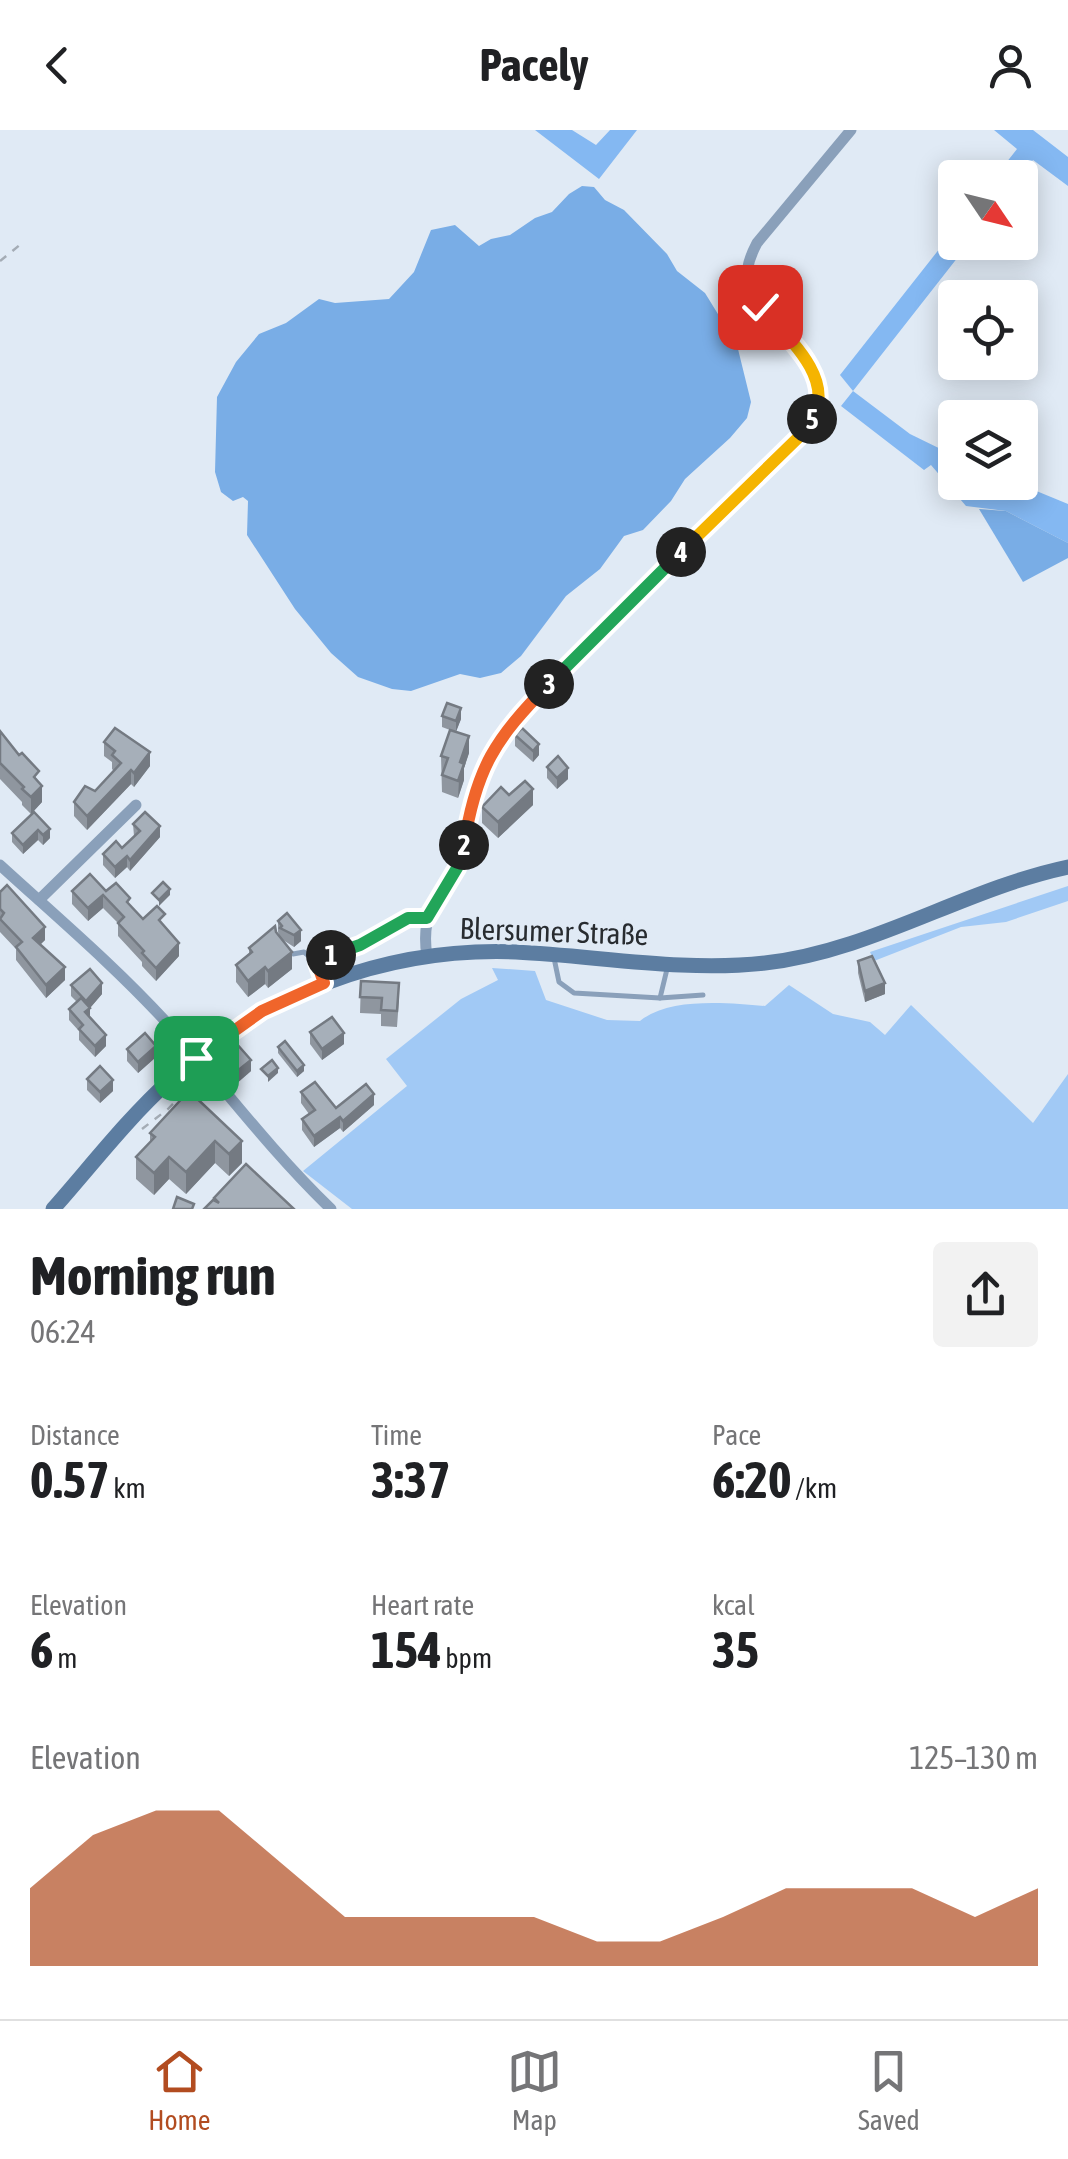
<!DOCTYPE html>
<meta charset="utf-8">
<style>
:root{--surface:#fff;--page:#f2f2f2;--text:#202124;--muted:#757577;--line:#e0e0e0;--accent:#b24c20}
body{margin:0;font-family:"Asap Condensed",sans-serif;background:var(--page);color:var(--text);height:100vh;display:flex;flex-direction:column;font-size:38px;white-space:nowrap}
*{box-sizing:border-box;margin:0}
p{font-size:32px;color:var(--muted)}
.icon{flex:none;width:55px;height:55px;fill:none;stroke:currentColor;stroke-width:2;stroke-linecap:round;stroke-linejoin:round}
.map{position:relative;height:1079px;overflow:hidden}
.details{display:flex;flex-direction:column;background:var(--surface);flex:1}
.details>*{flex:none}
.needle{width:65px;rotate:125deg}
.buttons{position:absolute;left:938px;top:30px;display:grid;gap:20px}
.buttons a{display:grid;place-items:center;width:100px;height:100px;border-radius:10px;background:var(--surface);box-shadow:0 5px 25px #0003;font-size:50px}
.pin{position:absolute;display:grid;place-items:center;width:85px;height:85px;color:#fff;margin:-42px;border-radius:20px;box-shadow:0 5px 15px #0006}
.km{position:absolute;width:50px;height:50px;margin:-25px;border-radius:50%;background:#222;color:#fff;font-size:28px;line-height:50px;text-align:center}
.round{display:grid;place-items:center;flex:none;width:105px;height:105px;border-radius:10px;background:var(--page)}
.summary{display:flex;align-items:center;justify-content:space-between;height:170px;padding:0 30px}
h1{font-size:55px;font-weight:700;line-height:75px}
.figures{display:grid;grid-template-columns:repeat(3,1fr);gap:15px;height:170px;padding:10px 30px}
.figures div{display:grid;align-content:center}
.figures b{font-size:50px;font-weight:700}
.figures small{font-size:28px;font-weight:400}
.figures p{font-size:28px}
.chart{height:280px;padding:20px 30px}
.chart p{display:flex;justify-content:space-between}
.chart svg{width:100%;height:180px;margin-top:10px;fill:var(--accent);opacity:.7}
header{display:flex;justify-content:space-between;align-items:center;height:130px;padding:0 30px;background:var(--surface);font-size:45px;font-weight:700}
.tabs{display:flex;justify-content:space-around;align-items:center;height:140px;border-top:2px solid var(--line);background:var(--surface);font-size:28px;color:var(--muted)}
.tabs a{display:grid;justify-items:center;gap:5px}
.tabs .selected{color:var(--accent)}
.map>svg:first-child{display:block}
.green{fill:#a1c9f5}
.forest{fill:#84b8f2}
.water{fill:#79ade6}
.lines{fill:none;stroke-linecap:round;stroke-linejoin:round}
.path{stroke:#a4acb5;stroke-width:2.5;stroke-dasharray:8 8;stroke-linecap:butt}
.lane{stroke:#8aa0ba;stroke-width:5}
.street{stroke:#8aa0ba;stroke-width:11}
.secondary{stroke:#5c7da1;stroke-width:15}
.wall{fill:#8f969f}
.shaded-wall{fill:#747a82}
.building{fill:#a6afb9;stroke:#747a82;stroke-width:2.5}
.split-1-casing{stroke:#fff;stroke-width:20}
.split-2-casing{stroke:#fff;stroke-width:20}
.split-3-casing{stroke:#fff;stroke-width:20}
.split-4-casing{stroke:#fff;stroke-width:20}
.split-5-casing{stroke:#fff;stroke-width:20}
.split-6-casing{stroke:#fff;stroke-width:20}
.split-1{stroke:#f0652b;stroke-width:12}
.split-2{stroke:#22a559;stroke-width:12}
.split-3{stroke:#f0652b;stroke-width:12}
.split-4{stroke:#22a559;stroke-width:12}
.split-5{stroke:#f5b400;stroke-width:12}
.split-6{stroke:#f5b400;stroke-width:12}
.labels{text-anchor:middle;stroke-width:8;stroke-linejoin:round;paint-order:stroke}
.street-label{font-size:30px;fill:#282c30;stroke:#e0eaf5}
</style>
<header><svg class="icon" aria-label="back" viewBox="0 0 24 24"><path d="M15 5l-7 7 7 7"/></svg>Pacely<svg class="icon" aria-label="person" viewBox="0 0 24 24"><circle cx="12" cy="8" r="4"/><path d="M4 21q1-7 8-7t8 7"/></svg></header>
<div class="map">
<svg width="1068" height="1079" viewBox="0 0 1068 1079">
<rect width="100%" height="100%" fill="#e0eaf5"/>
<g class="green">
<polygon points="1068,756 1068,771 1006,792 961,797 874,831 870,822"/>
<path d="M492 838 535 841 546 870 607 890 640 891C669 867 728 873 765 876L789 855 833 884 870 892 885 905 911 875 1033 993 1068 944V1079H352L303 1041 407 956 386 929 461 869 498 850Z"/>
</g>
<g class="forest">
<polygon points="535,0 572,0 596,15 610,0 637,0 599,49"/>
<polygon points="994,0 1033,0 1068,27 1068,56 1033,30 1019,47 995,47 1017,19"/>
<polygon points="955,99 955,112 969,113 853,261 910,304 955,326 955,352 1017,353 1068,374 1068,413 1006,381 966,376 931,335 924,340 841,276 853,261 840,245"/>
</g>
<g class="water">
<polygon points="582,56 594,57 605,70 624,80 667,124 677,141 705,163 737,215 751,272 747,288 730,308 685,349 671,371 643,400 624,406 600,439 566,466 521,526 501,543 480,548 460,544 411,561 392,559 358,547 331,523 295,479 247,405 248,371 243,367 233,371 221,362 215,342 217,267 236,232 259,204 286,193 319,169 335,173 389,169 414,142 431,100 455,95 479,116 491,109 510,105 535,88 552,82 569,64"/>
<polygon points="979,379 1006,381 1068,413 1068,428 1023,452"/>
</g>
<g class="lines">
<g class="path">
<polyline points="0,131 21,114"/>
<polyline points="142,999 168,979 199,947"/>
</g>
<g class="lane">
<polyline points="287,820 293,824 304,822 317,833 323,850"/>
<polyline points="554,828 559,852 574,863 660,868 668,835"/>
<polyline points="317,833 360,815 408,788 427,789"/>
<polyline points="660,868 703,865"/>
</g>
<g class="street">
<path d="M0 735C57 787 116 837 168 894 222 956 272 1022 331 1079"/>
<polyline points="39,770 136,675"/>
<path d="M427 826C423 801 427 783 440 761 446 752 454 745 458 736 471 705 468 670 482 639 501 597 538 566 569 533 645 454 726 380 804 302 808 296 814 289 817 282 833 240 772 194 750 163 745 143 747 132 757 113L851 0"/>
</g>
<path class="secondary" d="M53 1079C91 1036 127 989 170 950 264 863 388 817 516 822 599 826 682 842 765 833 872 821 964 759 1068 737"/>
</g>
<g class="wall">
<polygon points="442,586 461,589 456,601 469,623 464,638 464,650 458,668 442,662 441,626 450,600 442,597"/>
<polygon points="0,601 39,652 42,672 31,684 22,675 22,672 0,649"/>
<polygon points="515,605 539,625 533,632 515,616"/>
<polygon points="104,612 150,636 134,657 131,654 87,700 74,686 74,672 95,661 114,641 112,639 112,632 104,626"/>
<polygon points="547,637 568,649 557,659 547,648"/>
<polygon points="509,665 533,675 498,708 482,693 482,677"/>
<polygon points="34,682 50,708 43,715 38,710 23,724 12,712 12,703"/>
<polygon points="133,694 160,707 130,741 127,737 115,748 103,735 103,724 122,718 134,706"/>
<polygon points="72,761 106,761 130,775 143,789 165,797 179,826 156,851 142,836 142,832 118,806 118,793 103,778 88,791 72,774"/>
<polygon points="0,762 45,810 40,815 65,850 46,868 16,830 16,819 0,802"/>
<polygon points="278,791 301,811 294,817 283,810 292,839 268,858 265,854 248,867 236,852 236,835 249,825 249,818 276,802 280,807 278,802"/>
<polygon points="858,831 885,864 865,872 858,843"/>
<polygon points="361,851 399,869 397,897 381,896 381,884 360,883"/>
<polygon points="71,855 102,864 90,878 90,887 106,916 95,927 79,910 79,901 69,890 69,879 77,872 71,866"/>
<polygon points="310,902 344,914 322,930 310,914"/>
<polygon points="278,917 304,941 297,947 278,923"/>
<polygon points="127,919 156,927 138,943 127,931"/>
<polygon points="221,925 251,941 236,954 221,936"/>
<polygon points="87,949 113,961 100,973 87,960"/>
<polygon points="189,961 242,1033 229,1046 215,1033 186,1064 169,1049 154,1065 136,1049 136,1027 150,1012 150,1003"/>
<polygon points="301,962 336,978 374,975 343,1002 340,998 314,1017 302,1000 302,989 309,984 301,973"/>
</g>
<g class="shaded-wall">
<polygon points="461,578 461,589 456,602 456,591"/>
<polygon points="469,606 469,623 464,638 464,650 458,668 460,632"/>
<polygon points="539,614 539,625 533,632 533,621"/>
<polygon points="150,622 150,636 134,657 134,643"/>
<polygon points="568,638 568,649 557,659 557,648"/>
<polygon points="131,640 131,654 87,700 87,686"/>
<polygon points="42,656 42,672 31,684 31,667"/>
<polygon points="533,659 533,675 498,708 498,692"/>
<polygon points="160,696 160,707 130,741 130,730"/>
<polygon points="50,699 50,708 43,715 43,705"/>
<polygon points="38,700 38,710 23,724 23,715"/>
<polygon points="127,726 127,737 115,748 115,737"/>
<polygon points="170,759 170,765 159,776 159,770"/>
<polygon points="103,765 103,778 88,791 88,778"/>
<polygon points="45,797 45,810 33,821 33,808"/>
<polygon points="301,800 301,811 294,817 294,805"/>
<polygon points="179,813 179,826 156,851 156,838"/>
<polygon points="292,822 292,839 268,858 268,841"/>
<polygon points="65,837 65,850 46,868 46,855"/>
<polygon points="265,837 265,854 248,867 248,851"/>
<polygon points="102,853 102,864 90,878 90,889 85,893 86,871"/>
<polygon points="885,853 885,864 865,872 865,861"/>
<polygon points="344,903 344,914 322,930 322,919"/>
<polygon points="106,905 106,916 95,927 95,916"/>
<polygon points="156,916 156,927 138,943 138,932"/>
<polygon points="251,930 251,941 236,954 236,942"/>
<polygon points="304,935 304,941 297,947 297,941"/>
<polygon points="278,938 278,943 268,952 268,946"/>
<polygon points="113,950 113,961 100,973 100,962"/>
<polygon points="374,964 374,975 343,1002 343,991"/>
<polygon points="340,987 340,998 314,1017 314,1006"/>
<polygon points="215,1011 215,1033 186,1064 186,1042"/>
<polygon points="242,1011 242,1033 229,1046 229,1024"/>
<polygon points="169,1027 169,1049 154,1065 154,1043"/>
</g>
<g class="building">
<polygon points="447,573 461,578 456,591 442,586"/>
<polygon points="115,598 150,622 134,643 131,640 87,686 74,672 85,656 95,661 121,633 112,625 115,621 104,612"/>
<polygon points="522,598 539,614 533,621 515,605"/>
<polygon points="450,600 469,606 460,632 464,634 458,651 442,645 448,628 441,626"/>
<polygon points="0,601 19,625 22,623 39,641 34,647 42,656 31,667 22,659 24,657 0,633"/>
<polygon points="558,626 568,638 557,648 547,637"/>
<polygon points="525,651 533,659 498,692 482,677 501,657 509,665"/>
<polygon points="34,682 50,699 43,705 38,700 23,715 12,703"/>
<polygon points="145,682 160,696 130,730 127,726 115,737 103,724 116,711 122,718 140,701 133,694"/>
<polygon points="90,744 106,761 116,753 130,768 127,772 143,789 157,776 165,784 159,790 179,813 156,838 142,823 144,821 118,793 124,787 103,765 88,778 72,761"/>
<polygon points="163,752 170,759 159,770 152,763"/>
<polygon points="7,755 45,797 33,808 65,837 46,855 16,817 22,812 0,789 4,783 0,779 0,762"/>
<polygon points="287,783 301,800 294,805 280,798 282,796 278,791"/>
<polygon points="275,796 276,802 292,822 268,841 265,837 248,851 236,835 252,822 249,818"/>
<polygon points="872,826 885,853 865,861 858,831"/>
<polygon points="90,839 102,853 86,871 71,855"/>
<polygon points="361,851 399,853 397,881 381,880 382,868 360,867"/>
<polygon points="81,868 90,878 85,882 106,905 95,916 79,899 83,895 69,879"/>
<polygon points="332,887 344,903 322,919 310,902"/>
<polygon points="145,903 156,916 138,932 127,919"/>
<polygon points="285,911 304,935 297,941 278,917"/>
<polygon points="236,913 251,930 236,942 221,925"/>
<polygon points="272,930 278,938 268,946 261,939"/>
<polygon points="100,936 113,950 100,962 87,949"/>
<polygon points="315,952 336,978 366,954 374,964 343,991 340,987 314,1006 302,989 315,980 301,962"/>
<polygon points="189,961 242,1011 229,1024 215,1011 186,1042 169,1027 154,1043 136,1027 155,1007 150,1003"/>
<polygon points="246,1034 294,1079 204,1079 213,1070 219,1073 214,1068"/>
<polygon points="177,1067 194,1074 192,1079 173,1079"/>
</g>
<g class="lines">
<defs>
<polyline id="split-1" points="196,928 262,881 324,853 317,833 331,825"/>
<polyline id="split-2" points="331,825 360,815 408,788 427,788 457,738 464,715"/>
<path id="split-3" d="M464 715C476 638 495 609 549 554"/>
<polyline id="split-4" points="549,554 681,422"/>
<polyline id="split-5" points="681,422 804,302 812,289"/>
<path id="split-6" d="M760 177C785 205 837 248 812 289"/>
</defs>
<use href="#split-1" class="split-1-casing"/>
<use href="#split-2" class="split-2-casing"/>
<use href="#split-3" class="split-3-casing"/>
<use href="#split-4" class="split-4-casing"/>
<use href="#split-5" class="split-5-casing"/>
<use href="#split-6" class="split-6-casing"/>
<use href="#split-1" class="split-1"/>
<use href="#split-2" class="split-2"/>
<use href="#split-3" class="split-3"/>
<use href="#split-4" class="split-4"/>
<use href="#split-5" class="split-5"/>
<use href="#split-6" class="split-6"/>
</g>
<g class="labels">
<g class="street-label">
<text transform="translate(554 802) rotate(2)" y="10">Blersumer Straße</text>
</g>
</g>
</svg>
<div class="buttons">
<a><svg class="needle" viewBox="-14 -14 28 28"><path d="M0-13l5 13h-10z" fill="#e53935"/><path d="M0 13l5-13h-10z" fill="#757577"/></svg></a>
<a><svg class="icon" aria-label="locate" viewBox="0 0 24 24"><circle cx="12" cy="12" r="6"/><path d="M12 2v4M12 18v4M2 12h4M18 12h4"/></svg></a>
<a><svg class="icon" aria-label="layers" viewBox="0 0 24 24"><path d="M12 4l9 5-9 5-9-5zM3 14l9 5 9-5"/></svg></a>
</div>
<div class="pin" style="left:196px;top:928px;background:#1e9e55"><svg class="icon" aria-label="arrive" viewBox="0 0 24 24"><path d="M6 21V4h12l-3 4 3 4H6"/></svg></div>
<div class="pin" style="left:760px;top:177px;background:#d93025"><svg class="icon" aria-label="check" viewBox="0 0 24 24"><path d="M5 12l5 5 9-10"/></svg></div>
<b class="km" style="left:331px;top:825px">1</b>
<b class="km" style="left:464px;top:715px">2</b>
<b class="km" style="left:549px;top:554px">3</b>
<b class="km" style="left:681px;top:422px">4</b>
<b class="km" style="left:812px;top:289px">5</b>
</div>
<section class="details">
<div class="summary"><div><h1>Morning run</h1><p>06:24</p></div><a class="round"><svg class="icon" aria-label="share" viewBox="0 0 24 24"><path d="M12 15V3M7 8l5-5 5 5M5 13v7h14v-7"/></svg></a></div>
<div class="figures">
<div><p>Distance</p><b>0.57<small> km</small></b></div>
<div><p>Time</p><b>3:37</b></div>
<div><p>Pace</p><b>6:20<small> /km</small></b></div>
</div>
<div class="figures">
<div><p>Elevation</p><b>6<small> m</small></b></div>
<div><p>Heart rate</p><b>154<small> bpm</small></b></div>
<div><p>kcal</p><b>35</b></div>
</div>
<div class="chart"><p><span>Elevation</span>125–130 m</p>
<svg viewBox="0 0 160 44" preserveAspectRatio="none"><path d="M0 44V25L10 12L20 6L30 6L40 19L50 32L60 32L70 32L80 32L90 38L100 38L110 32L120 25L130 25L140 25L150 32L160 25V44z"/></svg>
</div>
</section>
<nav class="tabs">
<a class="selected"><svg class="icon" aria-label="home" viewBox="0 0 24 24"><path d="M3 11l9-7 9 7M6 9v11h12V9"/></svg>Home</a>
<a><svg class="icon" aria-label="map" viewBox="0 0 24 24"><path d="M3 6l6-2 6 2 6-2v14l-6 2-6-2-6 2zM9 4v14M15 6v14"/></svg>Map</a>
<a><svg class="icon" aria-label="saved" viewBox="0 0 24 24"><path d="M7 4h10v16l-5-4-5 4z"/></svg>Saved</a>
</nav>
